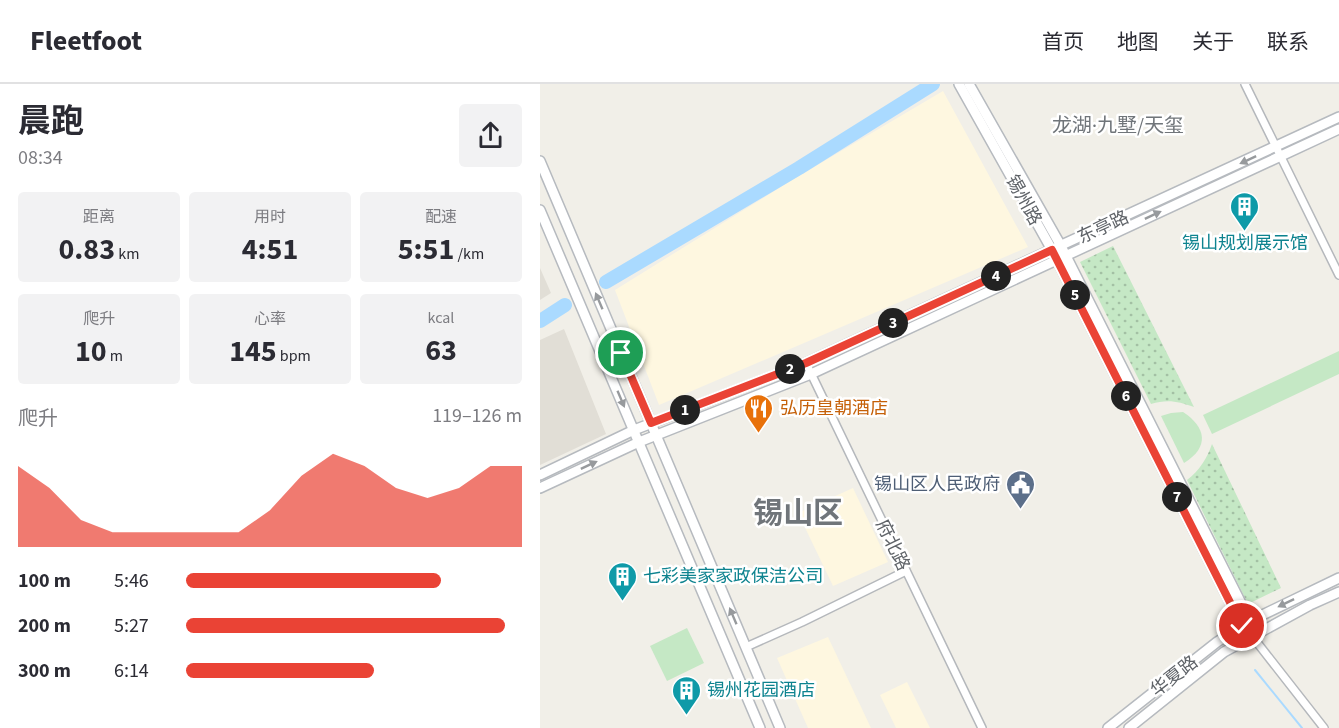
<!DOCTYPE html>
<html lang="zh">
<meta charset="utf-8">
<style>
:root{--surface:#fff;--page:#f2f2f3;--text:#2b2b33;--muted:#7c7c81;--line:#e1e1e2;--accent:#ea4335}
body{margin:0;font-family:"Source Sans 3","Noto Sans SC",sans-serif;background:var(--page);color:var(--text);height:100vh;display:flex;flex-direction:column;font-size:22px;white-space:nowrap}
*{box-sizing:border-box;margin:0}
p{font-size:20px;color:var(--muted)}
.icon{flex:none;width:33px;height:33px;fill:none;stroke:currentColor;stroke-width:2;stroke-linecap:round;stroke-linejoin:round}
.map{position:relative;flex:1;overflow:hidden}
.details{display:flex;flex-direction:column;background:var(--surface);width:540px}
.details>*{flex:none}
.pin{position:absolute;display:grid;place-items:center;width:51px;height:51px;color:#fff;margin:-26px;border:3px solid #fff;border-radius:50%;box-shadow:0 2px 6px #0007}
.km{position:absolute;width:30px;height:30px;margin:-15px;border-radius:50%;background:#222;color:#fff;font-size:16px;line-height:30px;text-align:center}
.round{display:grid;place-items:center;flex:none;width:63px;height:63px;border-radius:6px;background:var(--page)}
.overview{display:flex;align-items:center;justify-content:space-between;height:102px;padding:0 18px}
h1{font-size:33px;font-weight:700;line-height:45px}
.stats{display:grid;grid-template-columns:repeat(3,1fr);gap:9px;height:102px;padding:6px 18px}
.stats div{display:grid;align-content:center;border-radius:6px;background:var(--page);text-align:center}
.stats b{font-size:30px;font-weight:700}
.stats small{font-size:16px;font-weight:400}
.stats p{font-size:16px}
.chart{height:168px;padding:12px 18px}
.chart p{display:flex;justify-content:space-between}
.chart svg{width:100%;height:108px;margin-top:6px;fill:var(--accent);opacity:.7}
ul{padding:0 18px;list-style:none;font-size:20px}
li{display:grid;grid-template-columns:96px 72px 1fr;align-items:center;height:45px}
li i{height:15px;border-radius:8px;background:var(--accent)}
header{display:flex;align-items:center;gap:36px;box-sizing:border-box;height:84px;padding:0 30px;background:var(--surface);border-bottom:2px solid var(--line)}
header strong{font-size:28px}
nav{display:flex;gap:33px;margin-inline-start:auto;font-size:21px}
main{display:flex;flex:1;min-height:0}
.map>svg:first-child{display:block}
.commercial{fill:#fef7e0}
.education{fill:#e1ded6}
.grass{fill:#c5e8c5}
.garden{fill:url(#garden-dots)}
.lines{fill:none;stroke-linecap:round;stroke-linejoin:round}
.stream{stroke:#aadaff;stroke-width:2}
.river{stroke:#aadaff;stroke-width:14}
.street-casing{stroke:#b5b8bc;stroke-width:10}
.secondary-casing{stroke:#b6babf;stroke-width:12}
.street{stroke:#fff;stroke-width:7}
.secondary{stroke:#fff;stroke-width:9}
.oneway{fill:#979a9d}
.route-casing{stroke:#fff;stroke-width:12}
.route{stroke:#ea4335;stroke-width:8}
.labels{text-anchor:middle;stroke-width:5;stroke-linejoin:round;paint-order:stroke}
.street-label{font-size:18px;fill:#5f6368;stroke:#fff}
.culture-label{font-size:18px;fill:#0d838f;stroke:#fff;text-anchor:start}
.food-label{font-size:18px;fill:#c56008;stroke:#fff;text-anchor:start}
.service-label{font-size:18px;fill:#4e5e75;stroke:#fff;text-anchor:end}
.neighbourhood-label{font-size:20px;fill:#70757a;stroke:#fff}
.town-label{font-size:30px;font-weight:bold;fill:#70757a;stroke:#fff}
</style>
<header>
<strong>Fleetfoot</strong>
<nav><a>首页</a><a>地图</a><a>关于</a><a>联系</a></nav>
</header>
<main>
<section class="details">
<div class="overview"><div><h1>晨跑</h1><p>08:34</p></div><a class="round"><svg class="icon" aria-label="share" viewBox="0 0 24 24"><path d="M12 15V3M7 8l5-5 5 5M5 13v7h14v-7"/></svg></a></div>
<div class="stats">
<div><p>距离</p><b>0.83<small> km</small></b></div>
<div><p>用时</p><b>4:51</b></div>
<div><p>配速</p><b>5:51<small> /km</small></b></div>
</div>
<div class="stats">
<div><p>爬升</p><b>10<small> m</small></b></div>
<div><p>心率</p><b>145<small> bpm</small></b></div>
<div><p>kcal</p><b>63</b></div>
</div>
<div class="chart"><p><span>爬升</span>119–126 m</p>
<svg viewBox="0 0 160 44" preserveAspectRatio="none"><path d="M0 44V11L10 20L20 33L30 38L40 38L50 38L60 38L70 38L80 29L90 15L100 6L110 11L120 20L130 24L140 20L150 11L160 11V44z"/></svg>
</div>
<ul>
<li><b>100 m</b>5:46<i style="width:76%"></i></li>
<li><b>200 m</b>5:27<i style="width:95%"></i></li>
<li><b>300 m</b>6:14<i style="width:56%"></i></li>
</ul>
</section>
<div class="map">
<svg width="799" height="644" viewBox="0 0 799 644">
<defs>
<pattern id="garden-dots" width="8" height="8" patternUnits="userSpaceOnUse" patternTransform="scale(1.5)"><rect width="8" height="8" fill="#c5e8c5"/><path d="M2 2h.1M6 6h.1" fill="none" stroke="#a3c0a4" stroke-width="1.8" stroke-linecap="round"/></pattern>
</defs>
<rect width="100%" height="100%" fill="#f1efe8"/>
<g class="commercial">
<polygon points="403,7 488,163 119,321 75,206 252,96"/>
<polygon points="313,404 348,478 293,502 258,429"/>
<polygon points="288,553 331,644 268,644 237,574"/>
<polygon points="367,598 390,644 356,644 340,611"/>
</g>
<g class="education">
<polygon points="0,184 11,209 0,216"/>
<polygon points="24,245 66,350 0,381 0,256"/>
</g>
<g class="grass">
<polygon points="799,267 799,290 672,350 663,331"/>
<path d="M643 328C666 343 670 363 644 379L621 332 631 329Z"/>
<polygon points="147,544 164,579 127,597 110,562"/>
</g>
<g class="garden">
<path d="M573 162 654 323C638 317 627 315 611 320L540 178Z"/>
<path d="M672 360 741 504 708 520 647 396C660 386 667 374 672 360Z"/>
</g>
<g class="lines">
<polyline class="stream" points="715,586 762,644"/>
<g class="river">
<polyline points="66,198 259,84 393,0"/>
<polyline points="0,237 25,221"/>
</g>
<defs>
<g id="street">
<polyline points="705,0 799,191"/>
<polyline points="266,279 442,644"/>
<polyline points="712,552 784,644"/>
<polyline points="206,563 262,538 366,487"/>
</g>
<g id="secondary">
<polyline points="419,0 512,166 702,542 712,552"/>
<polyline points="429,0 521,162 710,537 712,552"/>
<polyline points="0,77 240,644"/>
<polyline points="0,126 220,644"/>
<polyline points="0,391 94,346 266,279 799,33"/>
<polyline points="0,404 99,358 271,290 799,45"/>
<polyline points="568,644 677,558 710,537 799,494"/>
<polyline points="589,644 684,568 770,521 799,508"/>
</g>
</defs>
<use href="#street" class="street-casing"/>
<use href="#secondary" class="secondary-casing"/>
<use href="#street" class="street"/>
<use href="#secondary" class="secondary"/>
</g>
<defs><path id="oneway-solid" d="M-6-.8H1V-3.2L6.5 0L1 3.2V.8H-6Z" transform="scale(1.5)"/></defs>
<g class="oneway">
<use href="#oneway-solid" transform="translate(708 76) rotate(155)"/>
<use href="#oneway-solid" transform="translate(613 131) rotate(-25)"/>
<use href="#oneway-solid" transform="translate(59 217) rotate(-113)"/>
<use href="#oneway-solid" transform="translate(81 315) rotate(67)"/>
<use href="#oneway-solid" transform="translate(49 381) rotate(-25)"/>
<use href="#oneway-solid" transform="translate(746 519) rotate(154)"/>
<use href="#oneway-solid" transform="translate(193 532) rotate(-113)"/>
</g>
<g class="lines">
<defs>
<polyline id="route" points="81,269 111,339 266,279 512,166 702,542"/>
</defs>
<use href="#route" class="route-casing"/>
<use href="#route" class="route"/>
</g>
<defs>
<symbol id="building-pin" viewBox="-11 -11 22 30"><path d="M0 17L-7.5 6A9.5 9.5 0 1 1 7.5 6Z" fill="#0f9aa8" stroke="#fff"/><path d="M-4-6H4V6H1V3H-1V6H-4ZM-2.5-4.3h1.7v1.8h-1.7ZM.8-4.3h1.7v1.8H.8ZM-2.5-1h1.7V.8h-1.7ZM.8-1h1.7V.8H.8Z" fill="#fff"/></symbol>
<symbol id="restaurant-pin" viewBox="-11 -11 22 30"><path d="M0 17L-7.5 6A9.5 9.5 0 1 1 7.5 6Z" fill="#e8710a" stroke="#fff"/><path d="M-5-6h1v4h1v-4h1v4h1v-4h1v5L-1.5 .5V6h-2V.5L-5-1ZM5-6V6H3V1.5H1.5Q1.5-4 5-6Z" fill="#fff"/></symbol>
<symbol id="civic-pin" viewBox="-11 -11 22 30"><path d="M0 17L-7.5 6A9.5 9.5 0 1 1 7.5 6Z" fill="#5c6f8a" stroke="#fff"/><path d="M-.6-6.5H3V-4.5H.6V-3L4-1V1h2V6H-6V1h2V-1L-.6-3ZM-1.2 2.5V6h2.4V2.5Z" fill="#fff"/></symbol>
</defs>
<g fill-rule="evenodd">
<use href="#building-pin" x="688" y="106" width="33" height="45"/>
<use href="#restaurant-pin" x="202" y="308" width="33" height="45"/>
<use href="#civic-pin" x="464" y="384" width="33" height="45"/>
<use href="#building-pin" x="66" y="476" width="33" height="45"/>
<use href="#building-pin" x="130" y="590" width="33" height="45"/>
</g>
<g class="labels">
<g class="street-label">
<text transform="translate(484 116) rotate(61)" y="6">锡州路</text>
<text transform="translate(563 143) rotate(-25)" y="6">东亭路</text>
<text transform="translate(353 461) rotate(64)" y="6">府北路</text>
<text transform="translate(634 592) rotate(-38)" y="6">华夏路</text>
</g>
<g class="culture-label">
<text x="705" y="165" text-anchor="middle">锡山规划展示馆</text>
<text x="103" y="498">七彩美家家政保洁公司</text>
<text x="167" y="612">锡州花园酒店</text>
</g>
<g class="food-label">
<text x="240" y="330">弘历皇朝酒店</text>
</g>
<g class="service-label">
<text x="460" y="406">锡山区人民政府</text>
</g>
<g class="neighbourhood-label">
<text x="578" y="48">龙湖·九墅/天玺</text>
</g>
<g class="town-label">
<text x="258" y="439">锡山区</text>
</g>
</g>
</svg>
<div class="pin" style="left:81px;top:269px;background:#1e9e55"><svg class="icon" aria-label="arrive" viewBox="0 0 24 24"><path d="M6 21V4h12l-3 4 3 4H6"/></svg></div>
<div class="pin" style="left:702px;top:542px;background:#d93025"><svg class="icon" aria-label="check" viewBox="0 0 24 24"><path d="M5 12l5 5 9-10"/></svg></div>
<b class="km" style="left:145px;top:326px">1</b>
<b class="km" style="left:250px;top:285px">2</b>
<b class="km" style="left:353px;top:239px">3</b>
<b class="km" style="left:456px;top:192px">4</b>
<b class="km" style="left:535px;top:211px">5</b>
<b class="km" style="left:586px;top:312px">6</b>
<b class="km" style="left:637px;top:413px">7</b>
</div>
</main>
